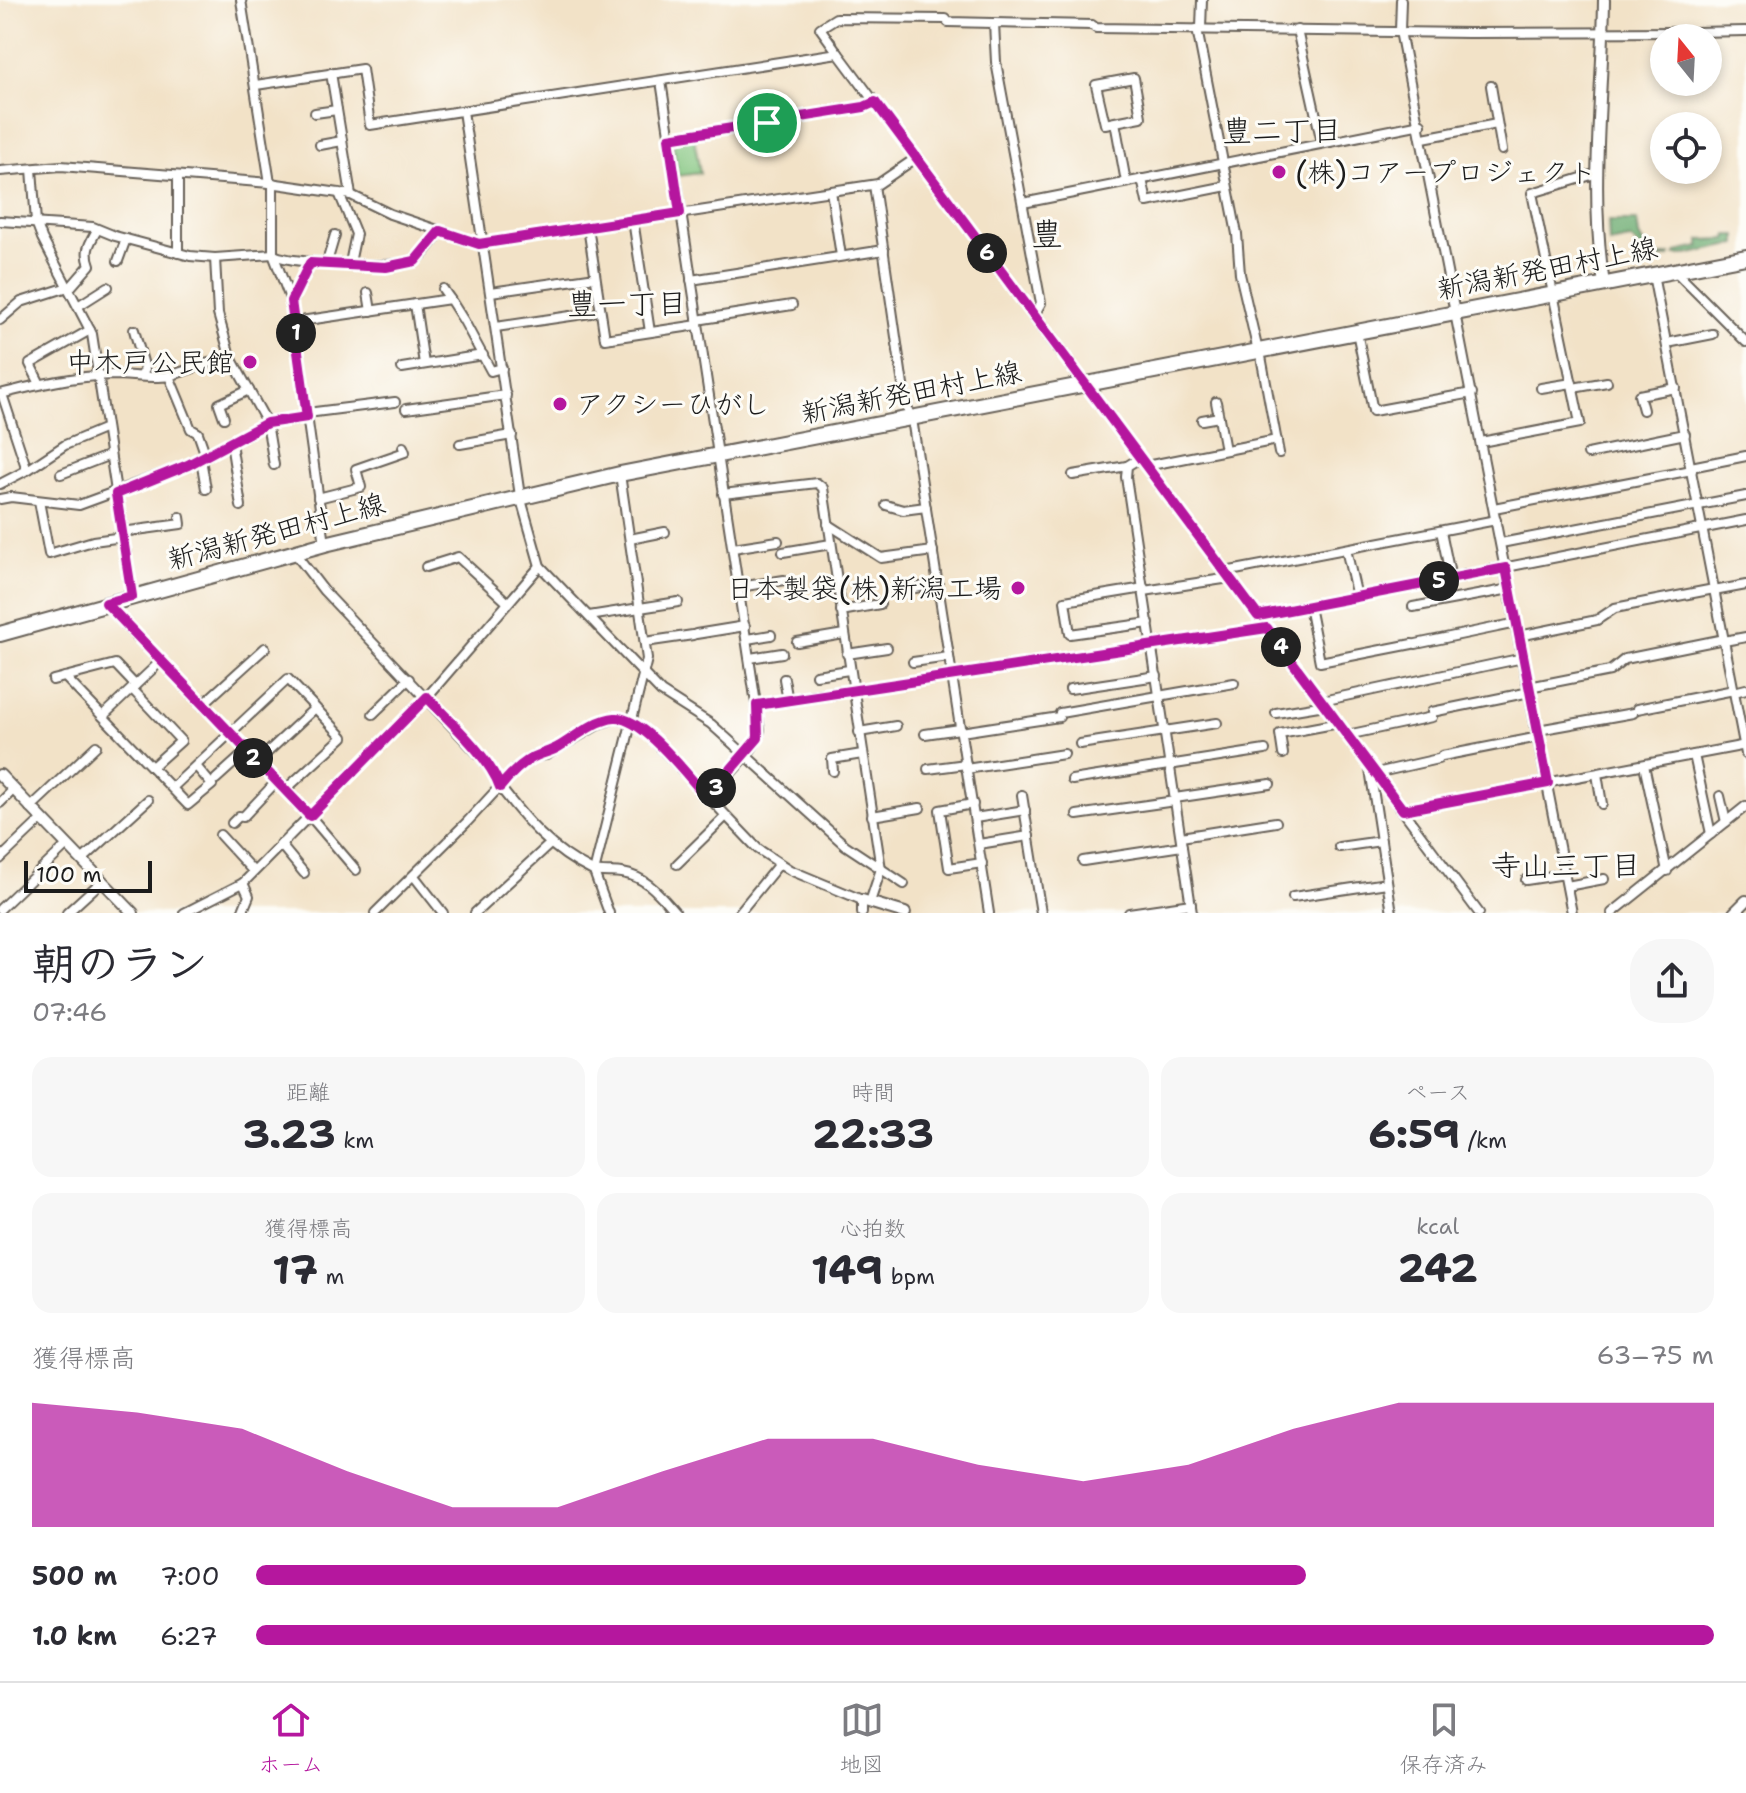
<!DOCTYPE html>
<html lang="ja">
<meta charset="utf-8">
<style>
:root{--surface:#fff;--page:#f7f7f7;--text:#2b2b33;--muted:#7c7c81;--line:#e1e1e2;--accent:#b5179e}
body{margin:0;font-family:"Shantell Sans","Klee One",sans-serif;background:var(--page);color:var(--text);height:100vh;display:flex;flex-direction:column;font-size:30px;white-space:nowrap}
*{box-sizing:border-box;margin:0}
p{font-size:26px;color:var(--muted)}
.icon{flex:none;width:44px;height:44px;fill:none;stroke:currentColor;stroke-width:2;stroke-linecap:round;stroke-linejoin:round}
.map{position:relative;height:913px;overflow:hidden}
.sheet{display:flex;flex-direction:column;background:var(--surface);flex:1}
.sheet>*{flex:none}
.needle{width:52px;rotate:342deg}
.controls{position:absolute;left:1650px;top:24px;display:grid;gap:16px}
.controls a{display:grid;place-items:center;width:72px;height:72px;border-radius:50%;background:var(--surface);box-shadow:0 4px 12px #0003;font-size:40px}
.scale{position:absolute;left:24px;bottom:20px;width:128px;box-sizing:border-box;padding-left:8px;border:4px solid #1c1c1c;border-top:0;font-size:22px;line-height:28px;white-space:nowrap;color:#1c1c1c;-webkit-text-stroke:6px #fdfcf7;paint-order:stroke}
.pin{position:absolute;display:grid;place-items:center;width:68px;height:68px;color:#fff;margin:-34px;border:4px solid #fff;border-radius:50%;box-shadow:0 2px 8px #0007}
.km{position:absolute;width:40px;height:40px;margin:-20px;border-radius:50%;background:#222;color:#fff;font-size:22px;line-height:40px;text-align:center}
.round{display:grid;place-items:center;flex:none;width:84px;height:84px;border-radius:32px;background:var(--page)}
.headline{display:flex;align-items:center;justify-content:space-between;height:136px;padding:0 32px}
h1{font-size:44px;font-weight:700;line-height:60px}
.metrics{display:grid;grid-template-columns:repeat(3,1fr);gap:12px;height:136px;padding:8px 32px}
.metrics div{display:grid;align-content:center;border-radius:20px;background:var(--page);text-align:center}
.metrics b{font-size:40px;font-weight:700}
.metrics small{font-size:22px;font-weight:400}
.metrics p{font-size:22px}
.chart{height:224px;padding:16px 32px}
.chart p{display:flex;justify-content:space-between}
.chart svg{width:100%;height:144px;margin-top:8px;fill:var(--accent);opacity:.7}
ul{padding:0 32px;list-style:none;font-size:26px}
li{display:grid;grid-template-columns:128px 96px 1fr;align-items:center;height:60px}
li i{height:20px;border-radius:10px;background:var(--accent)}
.dock{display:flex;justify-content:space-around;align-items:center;height:112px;border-top:2px solid var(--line);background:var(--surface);font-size:22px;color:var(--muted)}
.dock a{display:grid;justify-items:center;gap:4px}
.dock .selected{color:var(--accent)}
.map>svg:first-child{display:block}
.green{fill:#82c57f;stroke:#4f704e;stroke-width:2}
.forest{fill:#69aa6e;stroke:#426345;stroke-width:2}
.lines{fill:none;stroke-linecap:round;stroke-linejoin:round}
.minor-casing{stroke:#676158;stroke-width:12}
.tertiary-casing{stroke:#676158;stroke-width:14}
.primary-casing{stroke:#676158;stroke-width:18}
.minor{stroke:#fff;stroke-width:8}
.tertiary{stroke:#fff;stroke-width:10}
.primary{stroke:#fff;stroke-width:14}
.route-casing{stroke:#fff;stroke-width:16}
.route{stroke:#b5179e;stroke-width:10}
.poi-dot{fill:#b5179e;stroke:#fdfcf7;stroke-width:3}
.labels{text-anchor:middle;stroke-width:6;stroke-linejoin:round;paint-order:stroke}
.poi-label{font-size:28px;fill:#1c1c1c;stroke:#fdfcf7;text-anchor:start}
.street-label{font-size:28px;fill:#1c1c1c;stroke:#fdfcf7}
.neighbourhood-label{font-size:30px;fill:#1c1c1c;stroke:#fdfcf7}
.quarter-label{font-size:32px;fill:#1c1c1c;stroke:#fdfcf7}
</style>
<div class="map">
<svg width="1746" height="913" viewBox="0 0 1746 913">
<rect width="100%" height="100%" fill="#fdfcf7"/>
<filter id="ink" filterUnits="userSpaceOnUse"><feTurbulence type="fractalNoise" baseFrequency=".0125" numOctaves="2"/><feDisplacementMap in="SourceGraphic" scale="16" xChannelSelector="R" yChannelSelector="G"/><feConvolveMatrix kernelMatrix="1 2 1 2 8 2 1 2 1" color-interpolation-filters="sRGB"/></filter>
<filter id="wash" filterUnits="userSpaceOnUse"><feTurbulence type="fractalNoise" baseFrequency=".006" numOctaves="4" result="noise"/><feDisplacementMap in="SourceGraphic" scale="32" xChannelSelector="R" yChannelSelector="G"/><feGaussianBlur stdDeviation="1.8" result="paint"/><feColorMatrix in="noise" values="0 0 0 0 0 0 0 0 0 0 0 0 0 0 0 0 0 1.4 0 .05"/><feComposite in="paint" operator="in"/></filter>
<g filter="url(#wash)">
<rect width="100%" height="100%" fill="#f2e2c7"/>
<polygon class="green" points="694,137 700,173 678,176 673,145 676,140"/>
<g class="forest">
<polygon points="1608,221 1637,221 1639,236 1651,258 1670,255 1669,257 1659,259 1649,267 1646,252 1630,239 1609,243"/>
<polygon points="1728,235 1737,235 1737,244 1686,255 1675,255 1676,252 1700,247 1700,240 1727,239"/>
</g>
</g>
<g filter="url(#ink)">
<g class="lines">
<defs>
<g id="minor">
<polyline points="241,0 270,183"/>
<polyline points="1401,0 1400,31 1572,913"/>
<polyline points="994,23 996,62 1041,303 1034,315"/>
<polyline points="1201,28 1202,0"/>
<polyline points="1197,29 1237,234 1240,274 1258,351"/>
<polyline points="1297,30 1322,143"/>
<polyline points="1695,32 1746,31"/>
<polyline points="838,53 1479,913"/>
<polyline points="331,73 351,195"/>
<path d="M661 81 760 730C756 752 723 780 707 797"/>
<polyline points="256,85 362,69 370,125 838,53 820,28 836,18 946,19 948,22 1092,25 1096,28 1469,33 1687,32"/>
<polyline points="1491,86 1502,150"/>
<polyline points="463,111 520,496 540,566 661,692 711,724 845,845 904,884"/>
<polyline points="315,113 337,110"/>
<polyline points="1115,122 1141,117 1134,78 1096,85 1105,124 1115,122 1126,182"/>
<polyline points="669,138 864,107 875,102"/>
<polyline points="1423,138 1497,124"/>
<polyline points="320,145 342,141"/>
<polyline points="32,169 36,222 42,238 92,334 132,596"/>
<polyline points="0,171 61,166 270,183 339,193 351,195 390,214 479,244 878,184 916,158"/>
<polyline points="178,176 178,253"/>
<polyline points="1142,179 1147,202 1227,186"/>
<polyline points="273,183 273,254 291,301 325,544"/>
<polyline points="874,185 906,406 912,419 989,913"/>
<polyline points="831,191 841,256"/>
<polyline points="339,193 356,234 350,263"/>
<polyline points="1023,203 1421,124"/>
<polyline points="633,220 650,332"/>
<path d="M0 221 93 227 115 236 190 256 215 258 273 254C285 264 401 270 416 260 424 254 435 240 440 231"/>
<polyline points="588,227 605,339 698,325"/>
<polyline points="215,258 218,314 230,356 267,423 274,465"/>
<polyline points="118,261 126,239"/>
<polyline points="327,262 335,235"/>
<polyline points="1675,271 1746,342"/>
<polyline points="1653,275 1746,754"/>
<polyline points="691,280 884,250"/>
<path d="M69 289 90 265C84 250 90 243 97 230"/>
<polyline points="443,289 450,299"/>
<polyline points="491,292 589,278"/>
<polyline points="368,293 371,311"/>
<polyline points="291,301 310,263"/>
<polyline points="415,304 424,364"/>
<polyline points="78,306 108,287"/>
<polyline points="0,320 21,302 68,287"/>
<polyline points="697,320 792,305"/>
<polyline points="294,322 450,299 464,321 491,371 502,368"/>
<polyline points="496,327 591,313"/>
<polyline points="134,330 145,369 142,375"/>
<polyline points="1357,332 1373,411 1472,393"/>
<polyline points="1667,343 1713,334"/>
<polyline points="1260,351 1279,453"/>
<polyline points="402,368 483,355"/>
<polyline points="169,376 230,356"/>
<polyline points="40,384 30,364 90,330"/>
<polyline points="1541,388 1572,383"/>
<polyline points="1573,388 1607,382"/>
<path d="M0 394C37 385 74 376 112 375 131 375 151 379 169 376L191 429 198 433 206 456"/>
<polyline points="2,394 27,470"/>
<polyline points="1216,402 1225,450"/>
<polyline points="406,409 506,395"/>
<polyline points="1643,410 1639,395 1676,388"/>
<polyline points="307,413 395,402"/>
<polyline points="224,418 219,404 249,390"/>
<polyline points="1202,420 1219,417"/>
<polyline points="1481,442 1580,423 1532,193 1598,173"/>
<polyline points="231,443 241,506"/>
<polyline points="460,444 512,435"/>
<polyline points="1588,454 1685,434"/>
<polyline points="1140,458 1127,466 1126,477 1192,913"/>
<polyline points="201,459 206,489"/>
<polyline points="1146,466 1277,440"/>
<polyline points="1691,467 1746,456"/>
<polyline points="61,474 110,455"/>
<polyline points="1073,475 1127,466"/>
<polyline points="0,484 29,469 65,445 106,428"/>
<polyline points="723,494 817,483 823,488 881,869 870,902"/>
<polyline points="318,498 361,487 356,469 405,452 403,447"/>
<polyline points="0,499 11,497 79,505 188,465 267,423 307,417"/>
<polyline points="39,501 49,554 93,541 123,537"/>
<polyline points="886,505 903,510 926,507"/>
<polyline points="1494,508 1692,470"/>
<polyline points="828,524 881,558 933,551"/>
<polyline points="1441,531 1451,579"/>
<polyline points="122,532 181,524 180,517"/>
<polyline points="630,539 665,532"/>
<polyline points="1501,543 1746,496"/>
<polyline points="733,548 778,541"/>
<polyline points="1346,549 1357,597"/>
<path d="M294 552 324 591 482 758 496 777 500 787C526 821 552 851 591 870 601 874 612 871 622 873 647 877 660 895 676 913"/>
<polyline points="783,552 831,544"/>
<polyline points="426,567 458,557 507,602"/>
<polyline points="1225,572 1496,520"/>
<polyline points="739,587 784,580"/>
<polyline points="1144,588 1065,601 1070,634 1149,623"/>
<polyline points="903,590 938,584"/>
<polyline points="1144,591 1230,578"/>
<polyline points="1714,591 1746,585"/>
<polyline points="106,604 310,816 356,870"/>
<polyline points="1309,606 1320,662 1412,644"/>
<polyline points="1413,607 1510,589"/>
<polyline points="841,611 880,604"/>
<polyline points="589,616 678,602"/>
<polyline points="1258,616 1746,520"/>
<polyline points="696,634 745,626"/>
<polyline points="1519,636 1597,620 1615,608 1714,589"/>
<polyline points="747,639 771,635"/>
<polyline points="1724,641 1746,637"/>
<polyline points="645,642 693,635"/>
<polyline points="797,642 844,634"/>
<polyline points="1416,644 1517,623"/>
<polyline points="847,654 887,648"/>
<polyline points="750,658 782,653"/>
<polyline points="913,662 949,657"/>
<polyline points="816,675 849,670"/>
<polyline points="65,677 188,805 212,785 196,766"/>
<polyline points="784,679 788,701"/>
<polyline points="53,680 115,664 135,685"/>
<polyline points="1529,687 1610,671 1625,659 1724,639"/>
<polyline points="1070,689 1157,676"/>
<polyline points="133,690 181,741 152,767"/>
<polyline points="1734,692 1746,689"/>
<polyline points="1322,701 1523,658"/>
<polyline points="202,705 265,648"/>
<polyline points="757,705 1267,628"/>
<polyline points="1637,709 1734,690"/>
<polyline points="1432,712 1530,692"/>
<polyline points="1060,713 1234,683"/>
<polyline points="1276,713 1325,705"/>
<polyline points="373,714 409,679"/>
<polyline points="103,716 160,662"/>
<polyline points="1538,730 1633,713"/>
<polyline points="859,732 896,726"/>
<polyline points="961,732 1059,717"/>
<polyline points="925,734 960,729"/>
<polyline points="1347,735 1432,717"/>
<polyline points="1080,744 1217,723"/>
<polyline points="1283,754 1280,734 1339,723"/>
<polyline points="1694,755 1711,834"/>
<polyline points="1442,756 1539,737"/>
<polyline points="257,762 315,708"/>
<polyline points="1644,765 1667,871"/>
<polyline points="928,769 966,764"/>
<polyline points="966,769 1064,754"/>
<polyline points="1370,769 1392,913"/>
<polyline points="833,771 832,759 862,754"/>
<polyline points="1376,773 1438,759"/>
<polyline points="1597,774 1602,804"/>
<polyline points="216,779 247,751"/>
<polyline points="1072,780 1265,750"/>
<polyline points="172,788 288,679 343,737 285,790"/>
<polyline points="1022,795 1041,913"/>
<polyline points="1720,796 1726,822"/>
<polyline points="1175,798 1270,784"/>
<polyline points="0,803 13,790"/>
<polyline points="973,804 940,810 949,868 982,863"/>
<polyline points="30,808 96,746"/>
<polyline points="1403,810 1746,745"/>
<polyline points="1077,815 1175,801"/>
<polyline points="872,816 920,808"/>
<polyline points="975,818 1025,810"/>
<polyline points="232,823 239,816 243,817 276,782"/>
<polyline points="220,835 253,871"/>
<polyline points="1181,837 1276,822"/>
<polyline points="280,844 304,873"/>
<polyline points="979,844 1029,836"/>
<polyline points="1339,847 1381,841"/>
<polyline points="0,859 42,819"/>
<polyline points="82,860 148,800"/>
<polyline points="1083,861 1182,846"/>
<polyline points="677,864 725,817"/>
<polyline points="414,876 443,913"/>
<polyline points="1526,880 1565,874"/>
<polyline points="1567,886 1604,879"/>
<polyline points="1293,897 1387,883"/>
<polyline points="0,909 67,845"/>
<polyline points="67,913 102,881"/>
<polyline points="184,913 243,883 427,697 540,566"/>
<polyline points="242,913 249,896 243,883"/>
<polyline points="375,913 467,822 515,770 535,756 546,755 601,723 616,718 630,722 650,736 758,849 790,870 862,900 862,913"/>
<polyline points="475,913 550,844"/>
<polyline points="609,913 594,872 647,659 620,474"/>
<polyline points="739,913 779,864"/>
<polyline points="1129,913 1191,904"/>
<polyline points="1612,913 1746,806"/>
</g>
<g id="tertiary">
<path d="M1604 284C1589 191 1603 93 1604 0"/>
<polyline points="0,775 133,913"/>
<polyline points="862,900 905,913"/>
<polyline points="1734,913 1746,901"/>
</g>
<polyline id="primary" points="0,634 325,544 620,474 1746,257"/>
</defs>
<use href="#minor" class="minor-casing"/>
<use href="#tertiary" class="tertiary-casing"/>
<use href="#primary" class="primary-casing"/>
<use href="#minor" class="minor"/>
<use href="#tertiary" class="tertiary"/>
<use href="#primary" class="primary"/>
</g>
</g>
<g class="lines" filter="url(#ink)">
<defs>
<path id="route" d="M875 102 1258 616 1506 568 1548 783 1403 810 1267 628 757 705 758 738 707 797C689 778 643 716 615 718 597 719 575 737 560 746 551 752 541 753 532 758 519 765 509 776 500 787 489 756 449 721 427 697L310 816 106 603 132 596 116 494 188 465 267 423 307 417 291 301 310 263 386 267 415 261 440 231 479 244 680 213 669 138 864 107Z"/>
</defs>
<use href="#route" class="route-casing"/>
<use href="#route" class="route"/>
</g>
<g class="poi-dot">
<circle cx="1279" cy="172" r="8"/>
<circle cx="250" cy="362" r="8"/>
<circle cx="560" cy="404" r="8"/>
<circle cx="1018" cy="588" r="8"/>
</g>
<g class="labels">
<g class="poi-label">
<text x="1295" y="182">(株)コアープロジェクト</text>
<text x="234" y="372" text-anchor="end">中木戸公民館</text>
<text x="576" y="414">アクシーひがし</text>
<text x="1002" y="598" text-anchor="end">日本製袋(株)新潟工場</text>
</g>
<g class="street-label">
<text transform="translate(1547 268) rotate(-11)" y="10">新潟新発田村上線</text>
<text transform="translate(911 392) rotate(-11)" y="10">新潟新発田村上線</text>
<text transform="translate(276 531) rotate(-15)" y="10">新潟新発田村上線</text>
</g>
<g class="neighbourhood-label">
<text x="1282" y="141">豊二丁目</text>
<text x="627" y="314">豊一丁目</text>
<text x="1566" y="876">寺山三丁目</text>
</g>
<g class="quarter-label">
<text x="1047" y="245">豊</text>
</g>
</g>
</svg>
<div class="controls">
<a><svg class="needle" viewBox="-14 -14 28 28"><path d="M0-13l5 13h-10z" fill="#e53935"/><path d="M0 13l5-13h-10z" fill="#7c7c81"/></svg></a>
<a><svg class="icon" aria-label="locate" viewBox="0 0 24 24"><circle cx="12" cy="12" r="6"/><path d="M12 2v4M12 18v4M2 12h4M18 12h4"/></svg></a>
</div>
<div class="scale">100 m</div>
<div class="pin" style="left:767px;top:123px;background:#1e9e55"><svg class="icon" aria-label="arrive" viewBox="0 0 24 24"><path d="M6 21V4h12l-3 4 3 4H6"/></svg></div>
<b class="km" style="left:296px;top:333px">1</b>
<b class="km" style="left:253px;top:758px">2</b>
<b class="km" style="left:716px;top:788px">3</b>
<b class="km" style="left:1281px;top:647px">4</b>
<b class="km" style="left:1439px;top:581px">5</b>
<b class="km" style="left:987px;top:253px">6</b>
</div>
<section class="sheet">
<div class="headline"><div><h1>朝のラン</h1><p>07:46</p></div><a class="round"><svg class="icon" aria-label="share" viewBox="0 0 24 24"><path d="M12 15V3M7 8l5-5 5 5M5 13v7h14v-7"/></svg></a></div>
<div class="metrics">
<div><p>距離</p><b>3.23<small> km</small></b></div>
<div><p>時間</p><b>22:33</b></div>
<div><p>ペース</p><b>6:59<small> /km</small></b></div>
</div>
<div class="metrics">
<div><p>獲得標高</p><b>17<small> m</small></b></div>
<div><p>心拍数</p><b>149<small> bpm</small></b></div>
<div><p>kcal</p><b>242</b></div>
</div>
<div class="chart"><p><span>獲得標高</span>63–75 m</p>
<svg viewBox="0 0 160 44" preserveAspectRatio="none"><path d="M0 44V6L10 9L20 14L30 27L40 38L50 38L60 27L70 17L80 17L90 25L100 30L110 25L120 14L130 6L140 6L150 6L160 6V44z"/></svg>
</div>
<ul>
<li><b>500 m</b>7:00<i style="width:72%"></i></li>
<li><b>1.0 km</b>6:27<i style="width:100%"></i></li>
</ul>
</section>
<nav class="dock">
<a class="selected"><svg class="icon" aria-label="home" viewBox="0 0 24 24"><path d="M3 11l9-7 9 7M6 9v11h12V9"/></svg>ホーム</a>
<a><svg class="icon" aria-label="map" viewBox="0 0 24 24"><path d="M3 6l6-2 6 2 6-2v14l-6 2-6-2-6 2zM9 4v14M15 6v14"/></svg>地図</a>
<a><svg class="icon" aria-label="saved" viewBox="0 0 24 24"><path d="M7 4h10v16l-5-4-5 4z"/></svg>保存済み</a>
</nav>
